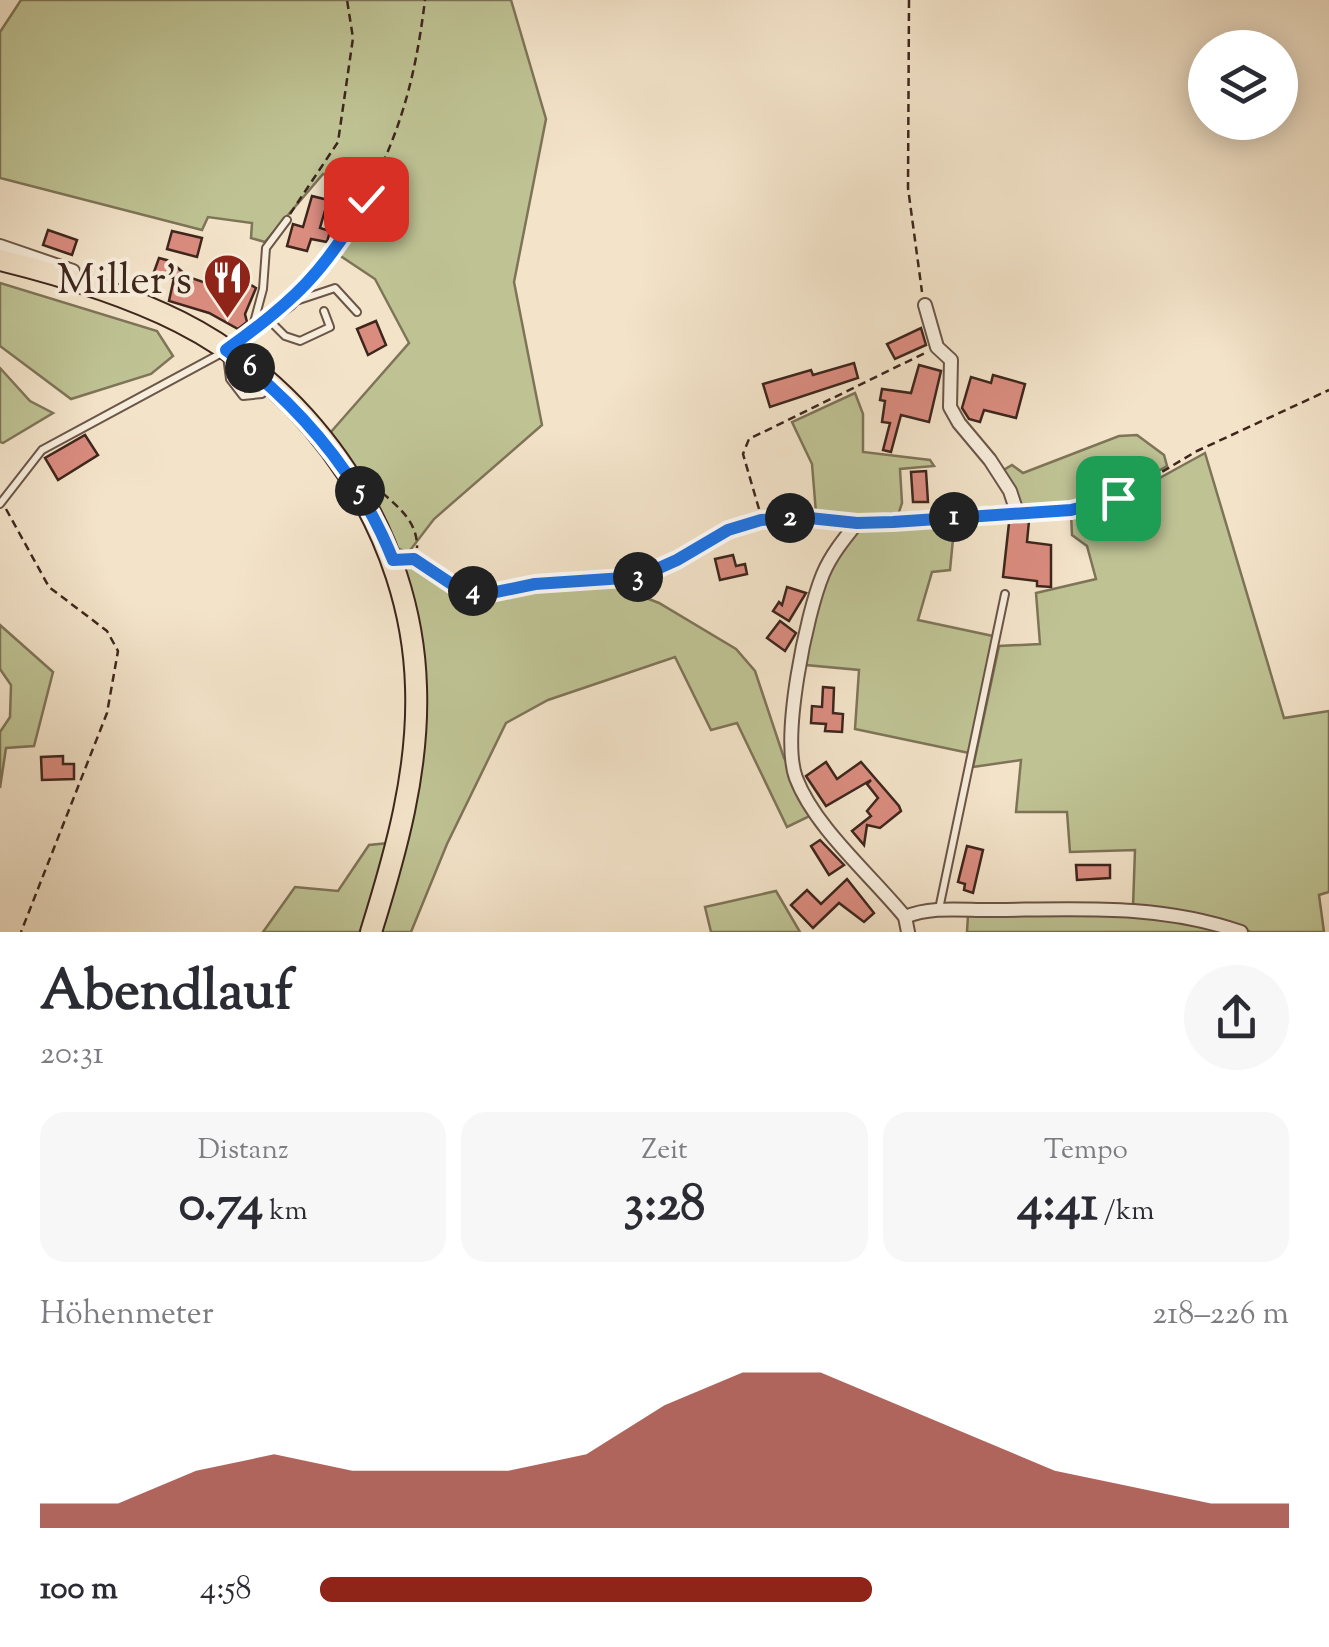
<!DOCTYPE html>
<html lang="de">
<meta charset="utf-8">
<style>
:root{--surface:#fff;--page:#f7f7f7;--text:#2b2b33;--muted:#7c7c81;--accent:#8f2418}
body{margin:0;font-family:"Sorts Mill Goudy",serif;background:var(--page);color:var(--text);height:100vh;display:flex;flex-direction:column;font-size:38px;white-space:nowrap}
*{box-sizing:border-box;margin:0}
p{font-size:32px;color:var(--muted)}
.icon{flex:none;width:55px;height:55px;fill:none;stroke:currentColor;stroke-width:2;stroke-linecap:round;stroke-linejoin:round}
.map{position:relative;height:932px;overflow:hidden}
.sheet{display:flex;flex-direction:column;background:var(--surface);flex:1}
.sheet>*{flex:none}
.controls{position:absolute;left:1188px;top:30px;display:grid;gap:20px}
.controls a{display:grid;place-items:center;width:110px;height:110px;border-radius:50%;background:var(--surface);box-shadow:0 5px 25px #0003;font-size:50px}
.pin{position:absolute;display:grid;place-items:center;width:85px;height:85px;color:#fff;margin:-42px;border-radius:20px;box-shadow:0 5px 15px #0006}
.km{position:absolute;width:50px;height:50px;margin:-25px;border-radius:50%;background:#222;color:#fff;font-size:28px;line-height:50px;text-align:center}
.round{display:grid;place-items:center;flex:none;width:105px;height:105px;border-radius:52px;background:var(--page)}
.overview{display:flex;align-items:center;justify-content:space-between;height:170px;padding:0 40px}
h1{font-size:55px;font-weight:700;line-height:75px}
.metrics{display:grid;grid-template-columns:repeat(3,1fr);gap:15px;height:170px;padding:10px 40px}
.metrics div{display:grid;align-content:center;border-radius:25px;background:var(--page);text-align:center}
.metrics b{font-size:50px;font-weight:700}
.metrics small{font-size:28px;font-weight:400}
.metrics p{font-size:28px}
.chart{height:280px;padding:20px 40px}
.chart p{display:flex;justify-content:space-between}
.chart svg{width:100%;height:180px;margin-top:10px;fill:var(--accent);opacity:.7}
ul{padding:0 40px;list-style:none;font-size:32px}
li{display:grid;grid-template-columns:160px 120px 1fr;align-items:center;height:75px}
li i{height:25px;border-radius:12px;background:var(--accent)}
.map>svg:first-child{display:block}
.green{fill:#bfc394;stroke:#7e7458;stroke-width:2.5}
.building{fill:#da8c7f;stroke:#3e261d;stroke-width:2.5}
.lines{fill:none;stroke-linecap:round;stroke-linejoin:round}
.lane-casing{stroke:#6b5548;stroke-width:10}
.street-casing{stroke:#6b5548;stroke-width:16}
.primary-casing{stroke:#3e261d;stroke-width:24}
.path{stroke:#3e261d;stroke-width:2.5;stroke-dasharray:8 5;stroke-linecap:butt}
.lane{stroke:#f7eddc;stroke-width:6}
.street{stroke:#f7eddc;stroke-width:12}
.primary{stroke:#f3e3c9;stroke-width:20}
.route-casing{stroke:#fff;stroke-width:20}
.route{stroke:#1a73e8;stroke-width:12}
.labels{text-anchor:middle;stroke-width:8;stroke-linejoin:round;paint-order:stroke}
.poi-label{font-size:42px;fill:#3e261d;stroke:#f7eddc;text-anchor:end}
</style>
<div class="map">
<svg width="1329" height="932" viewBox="0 0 1329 932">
<rect width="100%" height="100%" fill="#f3e3c9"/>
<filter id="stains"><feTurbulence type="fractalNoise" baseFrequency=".002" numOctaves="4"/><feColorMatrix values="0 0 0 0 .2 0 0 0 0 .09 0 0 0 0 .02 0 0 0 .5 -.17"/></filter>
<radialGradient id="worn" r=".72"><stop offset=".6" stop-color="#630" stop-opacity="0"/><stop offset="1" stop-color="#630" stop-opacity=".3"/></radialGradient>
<g class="green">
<polygon points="21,0 511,0 546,119 514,282 542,425 434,519 408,553 397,548 376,505 330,433 409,343 375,279 330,249 364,188 323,174 265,242 251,238 252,223 208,217 202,230 0,178 0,32"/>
<polygon points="0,283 157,331 173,356 151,374 71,399 0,346"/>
<polygon points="0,368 30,401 53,413 3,443 0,442"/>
<polygon points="855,393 863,414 863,452 930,460 934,466 900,469 902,503 897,518 816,513 812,464 792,422"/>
<path d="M1137 435 1164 455 1167 466C1109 500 1093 504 1027 508L1019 502 1002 471 1012 465 1023 473 1119 436Z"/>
<polygon points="1205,453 1284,718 1329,711 1329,892 1319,895 1324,932 1251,932 1211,920 1133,907 1135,850 1070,852 1067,812 1016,812 1021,760 973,767 999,646 1040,644 1036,593 1096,579 1087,546 1072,535 1071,513 1125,497"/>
<path d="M948 520 953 539 950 570 932 572 918 620 993 636 969 753 855 729 859 670 806 665 804 656C814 621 825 547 861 530 885 519 922 522 948 520Z"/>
<polygon points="409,564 471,591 474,596 625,581 623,589 659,603 736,649 755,671 784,758 814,814 787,827 737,723 711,730 675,657 548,700 506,723 447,844 411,932 263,932 295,887 338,891 369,845 399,842 410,774 403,568"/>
<polygon points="0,625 53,672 34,746 6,748 0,788 0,732 10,717 11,685 0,669"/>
<polygon points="776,891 800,932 711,932 705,907"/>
<polygon points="1133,913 1228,932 967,932 968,915"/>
</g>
<g class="building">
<polygon points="312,196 328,200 320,228 330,231 327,242 311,239 307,251 287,246 293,224 303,227"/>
<polygon points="48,230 77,240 72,255 43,245"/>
<polygon points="172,231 202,238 197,257 167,249"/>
<polygon points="159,258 170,261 188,277 218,287 227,271 256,288 245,314 247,322 238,329 209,313 169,301 174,278 154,272"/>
<polygon points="376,321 386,345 368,355 357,329"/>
<polygon points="921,328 926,345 895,359 887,344"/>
<polygon points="854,363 858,378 770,407 763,384 811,370 813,375"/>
<polygon points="919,365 941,371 929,422 901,415 891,452 883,450 890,423 882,422 885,401 880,400 882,389 911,393"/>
<polygon points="993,375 1025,384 1016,418 984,410 980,422 969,419 962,408 971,377 991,383"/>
<polygon points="85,435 98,455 58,480 45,458"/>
<polygon points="926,471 928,502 913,502 911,472"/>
<polygon points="1029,521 1027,542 1051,545 1051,587 1037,586 1037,581 1003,577 1009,523"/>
<polygon points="733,555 736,566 745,564 747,574 720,580 715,559"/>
<polygon points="787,587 806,593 789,621 773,611 779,602 782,605"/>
<polygon points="780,621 796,633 785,651 767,638"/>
<polygon points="823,687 834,688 833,713 843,714 842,732 825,731 826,724 811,723 812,706 822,707"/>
<polygon points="63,756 63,764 74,764 74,779 42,780 41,757"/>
<polygon points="826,762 837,779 861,762 899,806 901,811 880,828 867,825 864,845 852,831 871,816 867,811 878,798 867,784 871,780 826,806 806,776"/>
<polygon points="820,840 844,865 829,875 811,846"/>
<polygon points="967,846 983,850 973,893 964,890 965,884 958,882"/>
<polygon points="1076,865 1110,865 1110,878 1077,880"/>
<polygon points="847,879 874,913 864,922 839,903 813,928 791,905 807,890 821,904"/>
</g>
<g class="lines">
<defs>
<g id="lane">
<polyline points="296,301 335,288 357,312"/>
<polyline points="270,321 285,336 300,341 330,327 324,311"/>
<polyline points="253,326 263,289 266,248 287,220"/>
<polyline points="227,356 230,379 243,396 262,394 268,388"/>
<polyline points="0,504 42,450 218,355"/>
<polyline points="939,909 1005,594"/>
</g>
<g id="street">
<polyline points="0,246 73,271"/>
<polyline points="226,350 290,303 347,232"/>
<path d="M857 523C844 539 831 555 823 574 806 615 781 737 796 778 815 828 871 875 905 917L908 932"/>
<polyline points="393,560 414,559 453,585 491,593 535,584 639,577 677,561 727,530 761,520 800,517 857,523 1017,512 1010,491 990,460 959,423 950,407 951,360 937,347 925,305"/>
<path d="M905 917C933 905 967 911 997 910 1081 909 1160 904 1241 932"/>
</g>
<path id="primary" d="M0 260C61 275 124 294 180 322 315 390 412 535 416 687 419 771 396 852 371 932"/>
</defs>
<use href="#lane" class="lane-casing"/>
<use href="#street" class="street-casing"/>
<use href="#primary" class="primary-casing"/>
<g class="path">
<polyline points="909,0 908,188 922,292"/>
<polyline points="290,214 338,142 353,38 347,0"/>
<path d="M353 222C397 143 414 89 425 0"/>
<path d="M373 484C392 503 418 518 417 548"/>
<polyline points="6,509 49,587 107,631 118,651 107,713 21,932"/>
<polyline points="759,509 743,454 749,439 927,352"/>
<polyline points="1028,511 1071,510 1118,498 1197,451 1329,390"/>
</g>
<use href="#lane" class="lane"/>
<use href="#street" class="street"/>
<use href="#primary" class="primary"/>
</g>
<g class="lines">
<defs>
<path id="route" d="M366 199C326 271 292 303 226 350 299 405 359 475 393 560L414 559 453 585 491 593 535 584 639 577 677 560 728 530 761 520 800 517 857 523 893 522 1071 510 1118 498"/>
</defs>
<use href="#route" class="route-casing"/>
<use href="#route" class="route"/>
</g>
<defs>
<symbol id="restaurant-pin" viewBox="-11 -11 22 30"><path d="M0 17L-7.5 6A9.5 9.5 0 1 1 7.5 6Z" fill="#8f2418" stroke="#f7eddc"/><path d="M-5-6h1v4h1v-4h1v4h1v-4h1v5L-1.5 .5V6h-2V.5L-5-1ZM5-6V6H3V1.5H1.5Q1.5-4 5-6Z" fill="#fff"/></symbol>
</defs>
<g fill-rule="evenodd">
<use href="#restaurant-pin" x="200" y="250" width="55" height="75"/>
</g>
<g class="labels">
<g class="poi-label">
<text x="192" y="293">Miller's</text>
</g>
</g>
<rect width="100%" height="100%" filter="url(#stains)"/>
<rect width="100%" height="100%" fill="url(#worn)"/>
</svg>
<div class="controls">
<a><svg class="icon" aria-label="layers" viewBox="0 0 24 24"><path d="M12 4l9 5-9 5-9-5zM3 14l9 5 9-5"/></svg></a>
</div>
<div class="pin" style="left:1118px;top:498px;background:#1e9e55"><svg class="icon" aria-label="arrive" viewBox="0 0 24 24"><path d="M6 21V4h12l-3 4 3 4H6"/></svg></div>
<div class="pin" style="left:366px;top:199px;background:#d93025"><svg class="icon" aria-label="check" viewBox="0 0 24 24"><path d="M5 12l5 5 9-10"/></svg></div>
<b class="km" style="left:954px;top:517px">1</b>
<b class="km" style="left:790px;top:518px">2</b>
<b class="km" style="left:638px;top:577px">3</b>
<b class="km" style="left:473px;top:591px">4</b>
<b class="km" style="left:360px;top:491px">5</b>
<b class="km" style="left:250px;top:368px">6</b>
</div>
<section class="sheet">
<div class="overview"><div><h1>Abendlauf</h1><p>20:31</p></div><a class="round"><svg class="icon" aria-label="share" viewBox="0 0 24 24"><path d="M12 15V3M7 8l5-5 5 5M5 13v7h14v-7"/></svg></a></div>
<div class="metrics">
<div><p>Distanz</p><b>0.74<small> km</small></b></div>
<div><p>Zeit</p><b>3:28</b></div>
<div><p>Tempo</p><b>4:41<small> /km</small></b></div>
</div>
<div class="chart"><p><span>Höhenmeter</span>218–226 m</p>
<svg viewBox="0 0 160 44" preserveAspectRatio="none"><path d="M0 44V38L10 38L20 30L30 26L40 30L50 30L60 30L70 26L80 14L90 6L100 6L110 14L120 22L130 30L140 34L150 38L160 38V44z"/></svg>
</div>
<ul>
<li><b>100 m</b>4:58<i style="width:57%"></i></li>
</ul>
</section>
